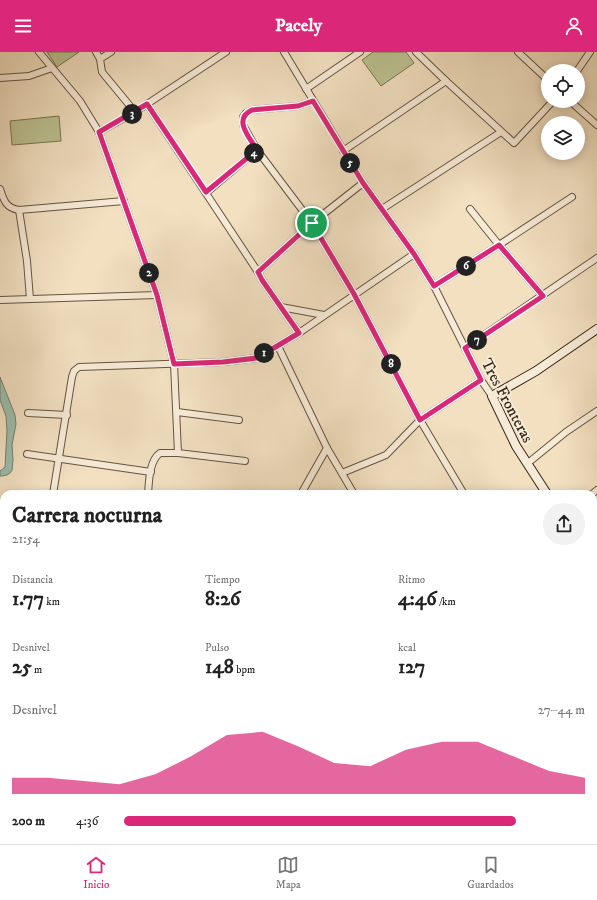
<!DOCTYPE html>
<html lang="es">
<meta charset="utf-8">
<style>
:root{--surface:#fff;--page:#f2f2f2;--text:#222;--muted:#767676;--line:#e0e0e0;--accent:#db2777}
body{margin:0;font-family:"IM FELL DW Pica",serif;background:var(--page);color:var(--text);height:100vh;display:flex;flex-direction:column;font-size:15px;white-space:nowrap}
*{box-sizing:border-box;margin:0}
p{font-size:13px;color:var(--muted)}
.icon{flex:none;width:22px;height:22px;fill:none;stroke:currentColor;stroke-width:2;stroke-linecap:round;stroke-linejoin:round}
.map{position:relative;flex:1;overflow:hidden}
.side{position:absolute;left:0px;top:438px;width:597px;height:354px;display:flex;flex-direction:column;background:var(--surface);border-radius:12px 12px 0 0;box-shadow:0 2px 10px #0003}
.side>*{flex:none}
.controls{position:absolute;left:541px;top:12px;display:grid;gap:8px}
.controls a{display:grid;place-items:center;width:44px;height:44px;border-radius:50%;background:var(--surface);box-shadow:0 2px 10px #0003;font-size:20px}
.pin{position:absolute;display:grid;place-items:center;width:34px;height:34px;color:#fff;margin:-17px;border:2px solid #fff;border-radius:50%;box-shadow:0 1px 4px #0007}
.km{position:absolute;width:20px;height:20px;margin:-10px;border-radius:50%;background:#222;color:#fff;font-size:11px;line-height:20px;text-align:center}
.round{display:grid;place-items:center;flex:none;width:42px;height:42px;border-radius:21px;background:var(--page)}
.headline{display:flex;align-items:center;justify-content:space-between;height:68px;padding:0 12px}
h1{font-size:22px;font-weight:700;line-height:30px}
.metrics{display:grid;grid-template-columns:repeat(3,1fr);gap:6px;height:68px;padding:4px 12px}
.metrics div{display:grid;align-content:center}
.metrics b{font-size:20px;font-weight:700}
.metrics small{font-size:11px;font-weight:400}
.metrics p{font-size:11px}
.chart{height:112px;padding:8px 12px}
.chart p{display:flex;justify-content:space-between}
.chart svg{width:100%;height:72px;margin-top:4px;fill:var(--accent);opacity:.7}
ul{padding:0 12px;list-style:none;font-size:13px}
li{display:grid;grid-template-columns:64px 48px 1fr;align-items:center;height:30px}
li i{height:10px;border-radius:5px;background:var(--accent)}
header{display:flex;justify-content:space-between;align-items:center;height:52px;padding:0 12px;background:var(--accent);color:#fff;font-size:18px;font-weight:700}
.menu{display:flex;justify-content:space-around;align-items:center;height:56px;border-top:1px solid var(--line);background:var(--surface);font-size:11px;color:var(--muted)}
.menu a{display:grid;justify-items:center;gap:2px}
.menu .current{color:var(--accent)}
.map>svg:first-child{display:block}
.green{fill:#bcc291;stroke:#797453}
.water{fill:#9cbead;stroke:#738170}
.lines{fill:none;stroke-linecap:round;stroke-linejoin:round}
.stream{stroke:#738170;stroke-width:2}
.street-casing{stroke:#655440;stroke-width:8}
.secondary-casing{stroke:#362515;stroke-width:10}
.street{stroke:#f7ebd7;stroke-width:6}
.secondary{stroke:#f7ebd7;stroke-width:8}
.route-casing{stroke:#fff;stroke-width:8}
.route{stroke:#db2777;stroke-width:5}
.labels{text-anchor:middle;stroke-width:4;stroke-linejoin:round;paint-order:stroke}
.street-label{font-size:16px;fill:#362515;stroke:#f7ebd7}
</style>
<header><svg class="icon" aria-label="menu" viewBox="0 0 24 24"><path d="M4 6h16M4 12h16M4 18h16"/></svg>Pacely<svg class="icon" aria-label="person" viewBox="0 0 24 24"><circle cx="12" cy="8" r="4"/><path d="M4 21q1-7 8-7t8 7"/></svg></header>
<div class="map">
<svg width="597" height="792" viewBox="0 0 597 792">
<rect width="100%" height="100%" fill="#f2e0c1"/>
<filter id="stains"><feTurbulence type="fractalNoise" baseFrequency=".005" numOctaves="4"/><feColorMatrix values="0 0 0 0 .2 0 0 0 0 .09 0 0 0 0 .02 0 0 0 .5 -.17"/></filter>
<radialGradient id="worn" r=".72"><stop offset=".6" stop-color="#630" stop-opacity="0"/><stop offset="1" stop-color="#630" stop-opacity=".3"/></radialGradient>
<g class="green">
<polygon points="47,0 79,0 57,15"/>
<polygon points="373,0 406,0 414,11 381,34 362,8"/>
<polygon points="59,64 61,89 12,93 10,69"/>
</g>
<g class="water">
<path d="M0 325 15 363 16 372 12 393 13 408 12 418C10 423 5 424 0 424V419L5 415 7 379 6 364 0 348Z"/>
<polygon points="0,675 4,681 4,712 4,706 0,699"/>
<polygon points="4,718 4,771 0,772 0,749"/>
<polygon points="354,788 370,788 366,792 351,792"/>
</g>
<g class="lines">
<polyline class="stream" points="593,497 597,490"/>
<defs>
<g id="street">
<polyline points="39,0 80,49 99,80 157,243 174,312 178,401"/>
<polyline points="96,0 100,7 102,20 135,60"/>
<polyline points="284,0 363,131 414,202 434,234 481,328 492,344"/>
<polyline points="416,0 446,29 514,91 553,49"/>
<polyline points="518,0 548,28"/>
<polyline points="100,7 111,0"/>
<polyline points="577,19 590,0"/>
<polyline points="0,26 29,24 52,16"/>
<polyline points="306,37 360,0"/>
<polyline points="313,49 298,54 252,58 246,61 243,65 243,73 257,98 312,171 354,242 420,368 464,442"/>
<polyline points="570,49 597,73"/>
<polyline points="147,52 258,220 262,228 299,281"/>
<polyline points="99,80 135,60 226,0"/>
<polyline points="343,99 446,29"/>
<path d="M0 137C4 149 6 156 19 158L124 149"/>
<polyline points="206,141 257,98"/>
<polyline points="382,157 501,80"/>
<polyline points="470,157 499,193 543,244"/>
<polyline points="19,158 27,209 30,247"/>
<polyline points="258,220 312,171 363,131"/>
<polyline points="434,234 499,193 572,145"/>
<polyline points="0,248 157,243"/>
<polyline points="281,255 324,263"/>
<polyline points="278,294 327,396 301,442"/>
<polyline points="465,296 597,206"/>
<polyline points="177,360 239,368"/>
<polyline points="28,361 67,363"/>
<polyline points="327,396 354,442"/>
<polyline points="27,402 151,420"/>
<polyline points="528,411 566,380 597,359"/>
<polyline points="342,421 386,403 420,368 481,328"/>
<polyline points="53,442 72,325 74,319 79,315 223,310 257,306 299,281 414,202"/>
<path d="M148 442C149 430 149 409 160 401H178L245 409"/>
<polyline points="592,442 597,438"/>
<polyline points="0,591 4,582"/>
<polyline points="594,601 597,597"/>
<polyline points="0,648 4,651"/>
<polyline points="593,693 597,698"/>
<polyline points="99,788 105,792"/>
<polyline points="80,792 81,788"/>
</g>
<g id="secondary">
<polyline points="547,442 516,394 492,344 536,319 597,277"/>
<polyline points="593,486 597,488"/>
<polyline points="593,734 597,729"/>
<polyline points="546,792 550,788"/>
</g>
</defs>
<use href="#street" class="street-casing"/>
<use href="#secondary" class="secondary-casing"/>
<use href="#street" class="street"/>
<use href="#secondary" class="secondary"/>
</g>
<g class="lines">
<defs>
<path id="route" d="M313 49 363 131 414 202 434 234 499 193 543 244 465 296 481 328 420 368 354 242 312 171 258 220 262 228 299 281 257 306 223 310 174 312 157 243 99 80 147 52 206 140 257 98C250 86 232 67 252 58L298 54Z"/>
</defs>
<use href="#route" class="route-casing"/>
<use href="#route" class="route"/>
</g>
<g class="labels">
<g class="street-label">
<text transform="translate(508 348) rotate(62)" y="6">Tres Fronteras</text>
</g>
</g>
<rect width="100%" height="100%" filter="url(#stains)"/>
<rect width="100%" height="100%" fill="url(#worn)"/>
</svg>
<div class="controls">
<a><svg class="icon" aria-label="locate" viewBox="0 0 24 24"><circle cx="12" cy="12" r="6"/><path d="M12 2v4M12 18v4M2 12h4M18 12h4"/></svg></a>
<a><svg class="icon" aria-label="layers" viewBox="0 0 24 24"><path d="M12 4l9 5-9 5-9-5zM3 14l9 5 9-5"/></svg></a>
</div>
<div class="pin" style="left:312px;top:171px;background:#1e9e55"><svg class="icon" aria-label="arrive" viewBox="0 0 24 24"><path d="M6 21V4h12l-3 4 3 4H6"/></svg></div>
<b class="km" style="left:264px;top:301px">1</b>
<b class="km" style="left:149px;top:221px">2</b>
<b class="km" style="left:132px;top:62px">3</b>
<b class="km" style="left:254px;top:101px">4</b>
<b class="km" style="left:350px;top:111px">5</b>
<b class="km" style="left:466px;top:214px">6</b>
<b class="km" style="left:477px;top:288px">7</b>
<b class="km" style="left:391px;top:312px">8</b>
<section class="side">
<div class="headline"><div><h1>Carrera nocturna</h1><p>21:54</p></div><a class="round"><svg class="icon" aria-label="share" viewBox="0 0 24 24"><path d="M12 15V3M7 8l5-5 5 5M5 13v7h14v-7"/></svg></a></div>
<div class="metrics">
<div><p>Distancia</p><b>1.77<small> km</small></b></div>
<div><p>Tiempo</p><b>8:26</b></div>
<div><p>Ritmo</p><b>4:46<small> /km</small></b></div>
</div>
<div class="metrics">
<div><p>Desnivel</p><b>25<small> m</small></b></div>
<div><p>Pulso</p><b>148<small> bpm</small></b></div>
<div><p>kcal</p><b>127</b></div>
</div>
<div class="chart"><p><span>Desnivel</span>27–44 m</p>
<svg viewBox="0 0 160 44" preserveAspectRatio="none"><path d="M0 44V34L10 34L20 36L30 38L40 32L50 21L60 8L70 6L80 15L90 25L100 27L110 17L120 12L130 12L140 21L150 30L160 34V44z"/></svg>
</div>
<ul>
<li><b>200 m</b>4:36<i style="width:85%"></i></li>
</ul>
</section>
</div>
<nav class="menu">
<a class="current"><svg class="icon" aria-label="home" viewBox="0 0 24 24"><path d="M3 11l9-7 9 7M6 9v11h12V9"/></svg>Inicio</a>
<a><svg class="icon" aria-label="map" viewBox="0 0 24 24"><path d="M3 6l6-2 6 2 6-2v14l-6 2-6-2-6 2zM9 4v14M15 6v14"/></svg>Mapa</a>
<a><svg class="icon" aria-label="saved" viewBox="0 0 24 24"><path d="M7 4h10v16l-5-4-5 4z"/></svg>Guardados</a>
</nav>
